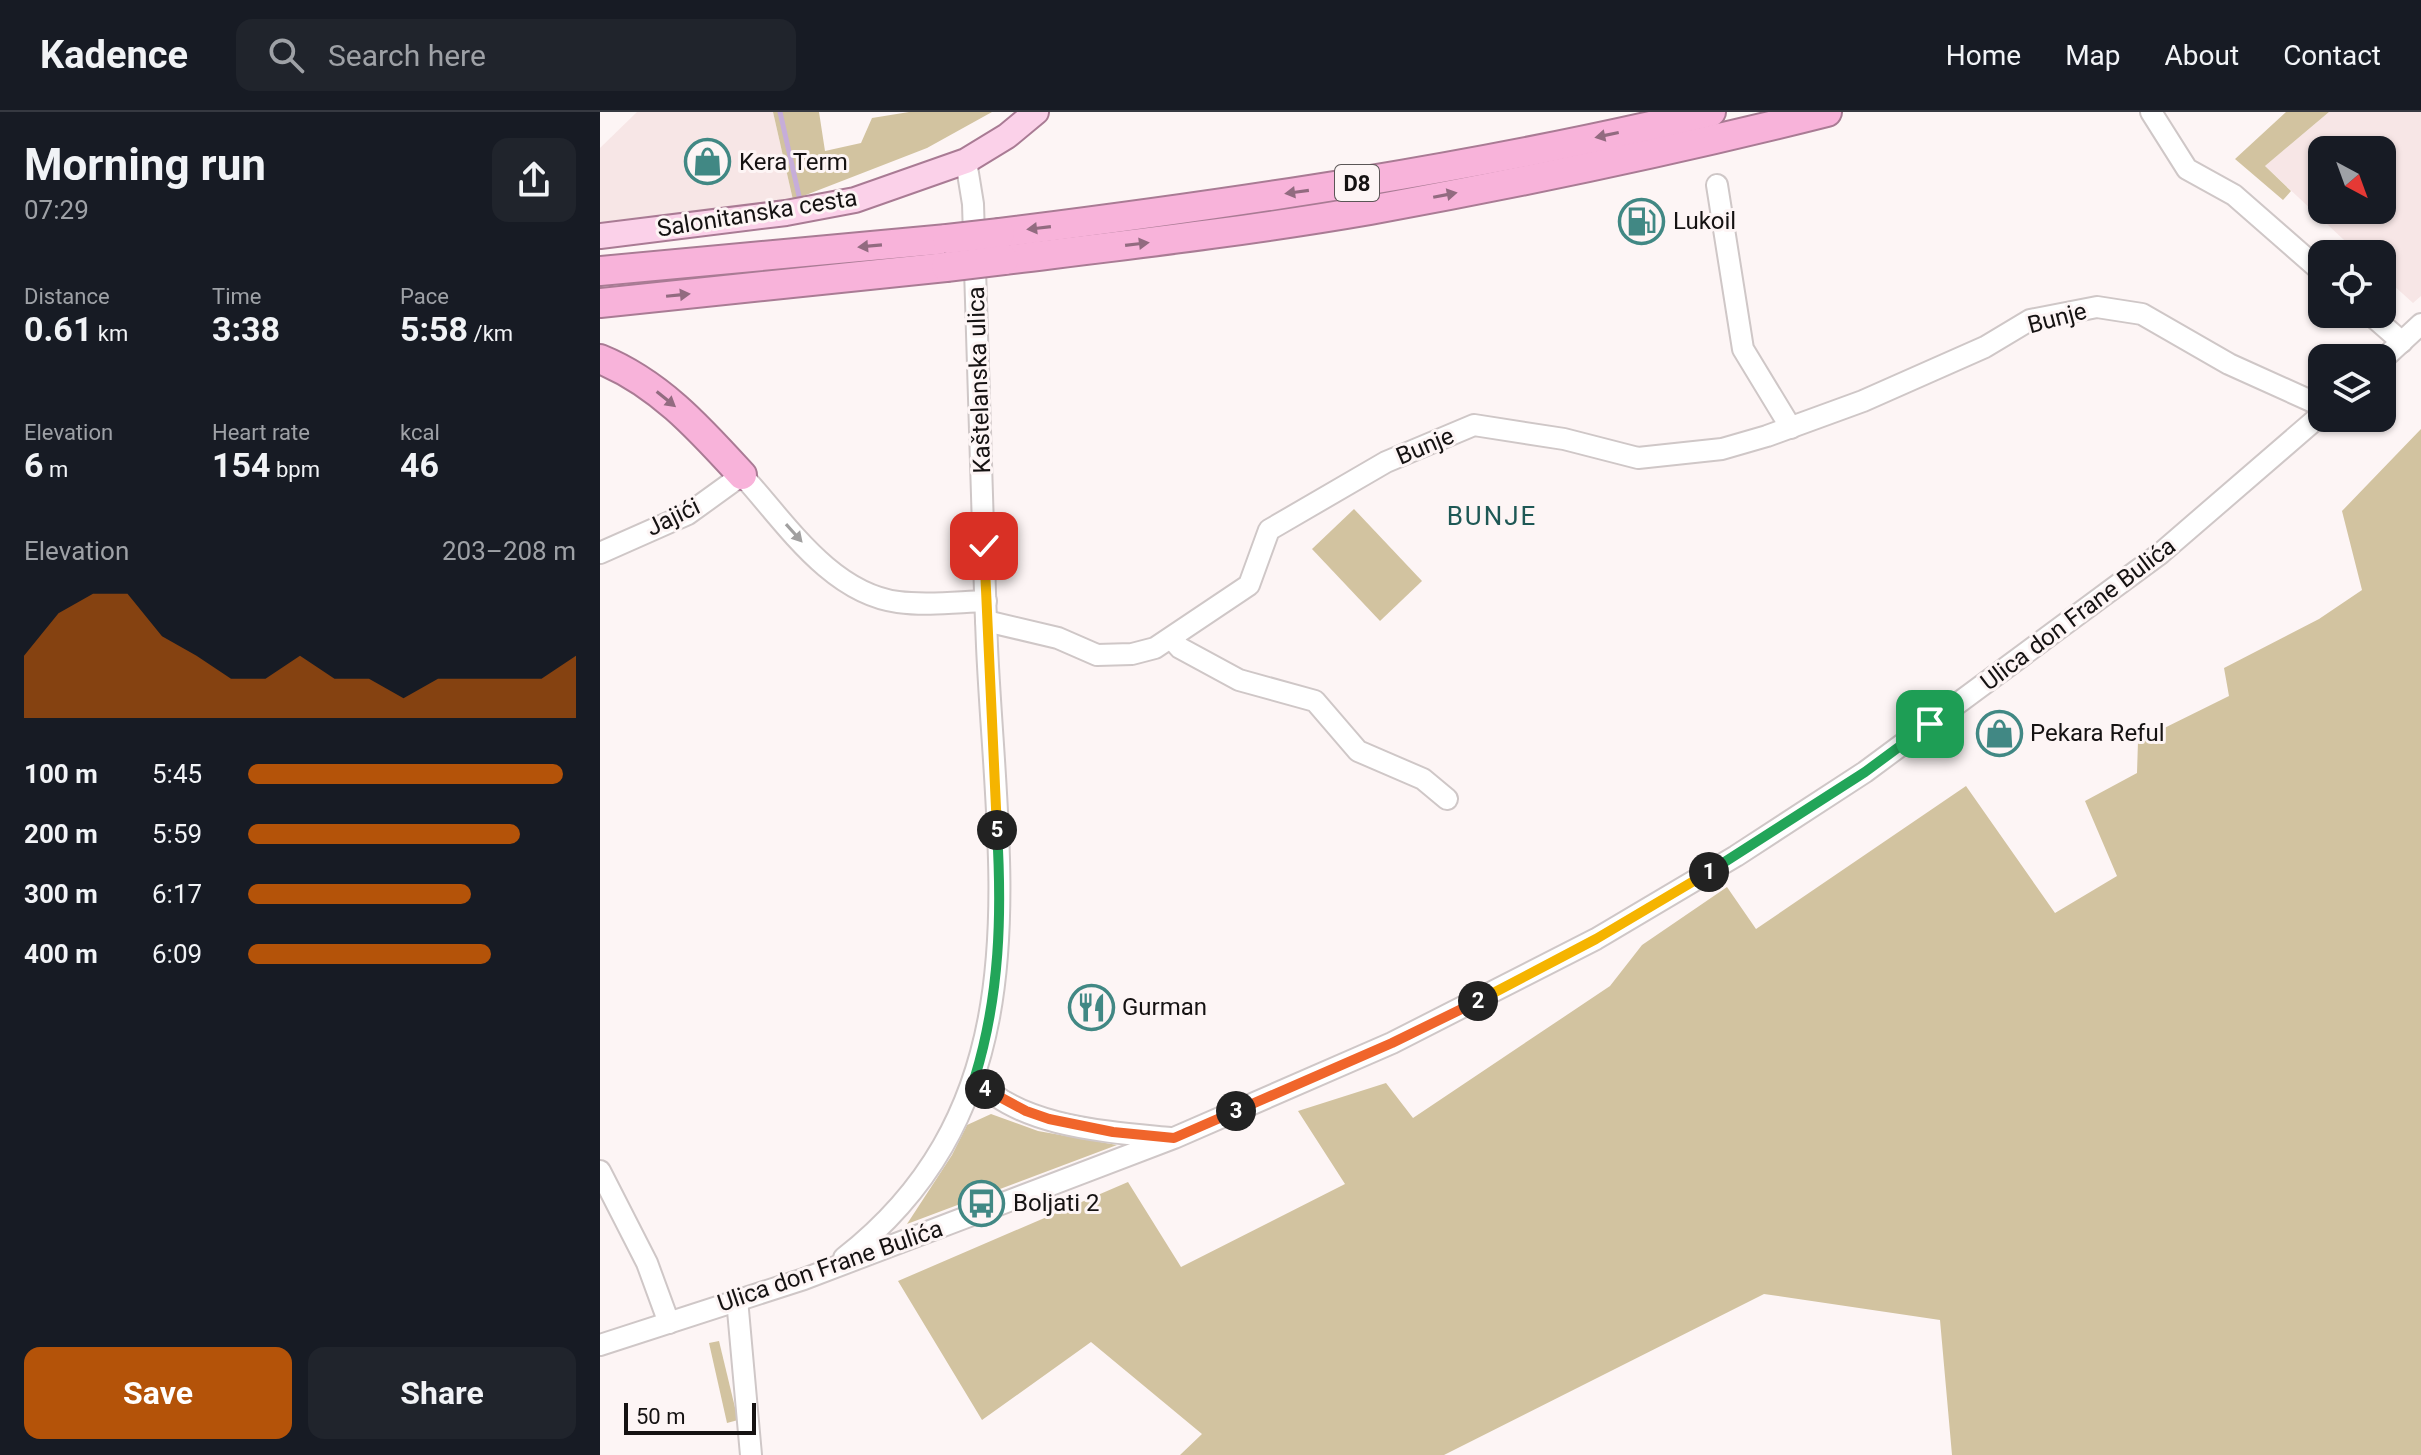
<!DOCTYPE html>
<meta charset="utf-8">
<style>
:root{--surface:#171b24;--page:#20242c;--text:#f1f3f6;--muted:#9ea1a6;--line:#363941;--accent:#b45309}
body{margin:0;font-family:Roboto,sans-serif;background:var(--page);color:var(--text);height:100vh;display:flex;flex-direction:column;font-size:30px;white-space:nowrap}
*{box-sizing:border-box;margin:0}
p{font-size:26px;color:var(--muted)}
.icon{flex:none;width:44px;height:44px;fill:none;stroke:currentColor;stroke-width:2;stroke-linecap:round;stroke-linejoin:round}
.map{position:relative;flex:1;overflow:hidden}
.panel{display:flex;flex-direction:column;background:var(--surface);width:600px}
.panel>*{flex:none}
.needle{width:52px;rotate:139deg}
.fabs{position:absolute;left:1708px;top:24px;display:grid;gap:16px}
.fabs a{display:grid;place-items:center;width:88px;height:88px;border-radius:16px;background:var(--surface);box-shadow:0 2px 6px #0004;font-size:40px}
.scale{position:absolute;left:24px;bottom:20px;width:132px;box-sizing:border-box;padding-left:8px;border:4px solid #151212;border-top:0;font-size:22px;line-height:28px;white-space:nowrap;color:#151212;-webkit-text-stroke:6px #fdf5f5;paint-order:stroke}
.pin{position:absolute;display:grid;place-items:center;width:68px;height:68px;color:#fff;margin:-34px;border-radius:16px;box-shadow:0 4px 12px #0006}
.km{position:absolute;width:40px;height:40px;margin:-20px;border-radius:50%;background:#222;color:#fff;font-size:22px;line-height:40px;text-align:center}
.round{display:grid;place-items:center;flex:none;width:84px;height:84px;border-radius:16px;background:var(--page)}
.headline{display:flex;align-items:center;justify-content:space-between;height:136px;padding:0 24px}
h1{font-size:44px;font-weight:700;line-height:60px}
.figures{display:grid;grid-template-columns:repeat(3,1fr);gap:12px;height:136px;padding:8px 24px}
.figures div{display:grid;align-content:center}
.figures b{font-size:34px;font-weight:700}
.figures small{font-size:22px;font-weight:400}
.figures p{font-size:22px}
.chart{height:224px;padding:16px 24px}
.chart p{display:flex;justify-content:space-between}
.chart svg{width:100%;height:144px;margin-top:8px;fill:var(--accent);opacity:.7}
.button{display:flex;gap:16px;margin-top:auto;padding:16px 24px}
.button a{flex:1;height:92px;border-radius:16px;background:var(--accent);color:#fff;font-size:32px;font-weight:700;line-height:92px;text-align:center}
.button a+a{background:var(--page);color:var(--text)}
ul{padding:0 24px;list-style:none;font-size:26px}
li{display:grid;grid-template-columns:128px 96px 1fr;align-items:center;height:60px}
li i{height:20px;border-radius:10px;background:var(--accent)}
header{display:flex;align-items:center;gap:48px;box-sizing:border-box;height:112px;padding:0 40px;background:var(--surface);border-bottom:2px solid var(--line)}
header strong{font-size:38px}
nav{display:flex;gap:44px;margin-inline-start:auto;font-size:28px}
.search{width:560px;height:72px;background:var(--page);display:flex;align-items:center;gap:20px;box-sizing:border-box;padding:0 28px;border-radius:16px;color:var(--muted);font-size:30px}
main{display:flex;flex:1;min-height:0}
.map>svg:first-child{display:block}
.built{fill:#f7e6e6;fill-rule:evenodd}
.green{fill:#d2c3a0}
.lines{fill:none;stroke-linecap:round;stroke-linejoin:round}
.stream{stroke:#c6add9;stroke-width:5}
.minor-casing{stroke:#cfc7c7;stroke-width:24}
.major-casing{stroke:#a97b94;stroke-width:28}
.highway-casing{stroke:#a97b94;stroke-width:32}
.minor{stroke:#fff;stroke-width:20}
.major{stroke:#fbd1e9;stroke-width:24}
.highway{stroke:#f8b3da;stroke-width:28}
.highway-bridge-casing{stroke:#a97b94;stroke-width:32;stroke-linecap:butt}
.highway-bridge{stroke:#f8b3da;stroke-width:28}
.oneway{fill:#926b80}
.oneway2{fill:#a1a0a0}
.split-1-casing{stroke:#fff;stroke-width:16}
.split-2-casing{stroke:#fff;stroke-width:16}
.split-3-casing{stroke:#fff;stroke-width:16}
.split-4-casing{stroke:#fff;stroke-width:16}
.split-5-casing{stroke:#fff;stroke-width:16}
.split-6-casing{stroke:#fff;stroke-width:16}
.split-1{stroke:#22a559;stroke-width:10}
.split-2{stroke:#f5b400;stroke-width:10}
.split-3{stroke:#f0652b;stroke-width:10}
.split-4{stroke:#f0652b;stroke-width:10}
.split-5{stroke:#22a559;stroke-width:10}
.split-6{stroke:#f5b400;stroke-width:10}
.labels{text-anchor:middle;stroke-width:6;stroke-linejoin:round;paint-order:stroke}
.shield{fill:#fdf5f5;stroke:#5b5656;stroke-width:2}
.shield-label{font-size:22px;font-weight:bold;fill:#151212}
.poi-label{font-size:24px;fill:#151212;stroke:#fdf5f5;text-anchor:start}
.street-label{font-size:24px;fill:#151212;stroke:#fdf5f5}
.neighbourhood-label{font-size:26px;letter-spacing:2px;fill:#1e5855;stroke:#fdf5f5}
</style>
<header>
<strong>Kadence</strong>
<div class="search"><svg class="icon" aria-label="search" viewBox="0 0 24 24"><circle cx="10" cy="10" r="6"/><path d="M15 15l6 6"/></svg>Search here</div>
<nav><a>Home</a><a>Map</a><a>About</a><a>Contact</a></nav>
</header>
<main>
<section class="panel">
<div class="headline"><div><h1>Morning run</h1><p>07:29</p></div><a class="round"><svg class="icon" aria-label="share" viewBox="0 0 24 24"><path d="M12 15V3M7 8l5-5 5 5M5 13v7h14v-7"/></svg></a></div>
<div class="figures">
<div><p>Distance</p><b>0.61<small> km</small></b></div>
<div><p>Time</p><b>3:38</b></div>
<div><p>Pace</p><b>5:58<small> /km</small></b></div>
</div>
<div class="figures">
<div><p>Elevation</p><b>6<small> m</small></b></div>
<div><p>Heart rate</p><b>154<small> bpm</small></b></div>
<div><p>kcal</p><b>46</b></div>
</div>
<div class="chart"><p><span>Elevation</span>203–208 m</p>
<svg viewBox="0 0 160 44" preserveAspectRatio="none"><path d="M0 44V25L10 12L20 6L30 6L40 19L50 25L60 32L70 32L80 25L90 32L100 32L110 38L120 32L130 32L140 32L150 32L160 25V44z"/></svg>
</div>
<ul>
<li><b>100 m</b>5:45<i style="width:96%"></i></li>
<li><b>200 m</b>5:59<i style="width:83%"></i></li>
<li><b>300 m</b>6:17<i style="width:68%"></i></li>
<li><b>400 m</b>6:09<i style="width:74%"></i></li>
</ul>
<div class="button"><a>Save</a><a>Share</a></div>
</section>
<div class="map">
<svg width="1821" height="1343" viewBox="0 0 1821 1343">
<rect width="100%" height="100%" fill="#fdf5f5"/>
<g class="built">
<polygon points="37,0 173,0 193,88 0,116 0,36"/>
<path d="M1729 0H1821V184L1813 191 1782 163V142H1759L1665 54ZM1722 38H1782V98H1722Z"/>
</g>
<g class="green">
<polygon points="173,0 219,0 225,39 261,31 272,6 309,0 392,0 327,36 193,88"/>
<polygon points="1686,0 1729,0 1665,54 1691,79 1683,88 1635,47"/>
<polygon points="1821,317 1821,1343 1352,1343 1340,1208 1164,1182 844,1343 580,1343 602,1322 491,1230 382,1308 298,1169 528,1070 581,1155 745,1072 698,999 786,971 813,1006 1010,874 1042,833 1127,775 1156,817 1366,674 1455,801 1517,764 1485,689 1537,661 1538,629 1629,584 1624,556 1719,507 1762,478 1742,399"/>
<polygon points="754,397 822,469 780,509 712,437"/>
<polygon points="391,1002 438,1019 517,1033 307,1112 352,1043 367,1013"/>
<polygon points="119,1229 138,1308 127,1311 109,1231"/>
</g>
<g class="lines">
<polyline class="stream" points="180,0 199,84"/>
<defs>
<g id="minor">
<polyline points="1551,0 1587,57 1634,83 1722,160"/>
<polyline points="1117,73 1143,237 1191,316"/>
<polyline points="1770,202 1802,230"/>
<polyline points="1782,248 1821,212"/>
<path d="M0 441 88 402 142 363C185 410 230 481 298 490 327 494 357 490 386 489"/>
<polyline points="386,509 458,526 497,543 532,542 555,536 649,473 669,418 786,350 874,313 964,327 1038,346 1122,337 1167,324 1263,289 1385,235 1430,208 1497,195 1542,202 1629,252 1722,294"/>
<polyline points="571,526 580,536 639,568 715,589 758,639 823,667 847,687"/>
<path d="M375 965C416 1015 509 1020 570 1026"/>
<polyline points="0,1059 47,1151 69,1211"/>
<path d="M244 1146C446 988 397 758 387 534 381 387 378 240 373 92L366 49"/>
<polyline points="137,1187 151,1343"/>
<polyline points="0,1233 204,1167 574,1026 792,931 996,827 1136,744 1265,660 1561,441 1722,302"/>
</g>
<polyline id="major" points="0,124 186,101 255,88 366,49 407,24 436,0"/>
<g id="highway">
<path d="M400 121C639 91 877 56 1111 0"/>
<path d="M404 148C526 133 649 119 770 98 924 70 1076 38 1227 0"/>
<polyline points="0,159 347,127"/>
<polyline points="0,191 346,155"/>
<path d="M0 247C59 271 100 317 142 363"/>
</g>
</defs>
<use href="#minor" class="minor-casing"/>
<use href="#major" class="major-casing"/>
<use href="#highway" class="highway-casing"/>
<use href="#minor" class="minor"/>
<use href="#major" class="major"/>
<use href="#highway" class="highway"/>
<defs>
<g id="highway-bridge">
<polyline points="347,127 400,121"/>
<polyline points="346,155 404,148"/>
</g>
</defs>
<use href="#highway-bridge" class="highway-bridge-casing"/>
<use href="#highway-bridge" class="highway-bridge"/>
</g>
<defs><path id="oneway-solid" d="M-6-.8H1V-3.2L6.5 0L1 3.2V.8H-6Z" transform="scale(2)"/></defs>
<g class="oneway">
<use href="#oneway-solid" transform="translate(1007 23) rotate(168)"/>
<use href="#oneway-solid" transform="translate(697 80) rotate(172)"/>
<use href="#oneway-solid" transform="translate(845 83) rotate(-11)"/>
<use href="#oneway-solid" transform="translate(439 116) rotate(173)"/>
<use href="#oneway-solid" transform="translate(537 132) rotate(-7)"/>
<use href="#oneway-solid" transform="translate(270 134) rotate(175)"/>
<use href="#oneway-solid" transform="translate(78 183) rotate(-6)"/>
<use href="#oneway-solid" transform="translate(66 287) rotate(39)"/>
</g>
<use class="oneway2" href="#oneway-solid" transform="translate(194 421) rotate(48)"/>
<g class="lines">
<defs>
<polyline id="split-1" points="1109,760 1265,660 1330,612"/>
<polyline id="split-2" points="878,889 996,827 1109,760"/>
<polyline id="split-3" points="636,999 792,931 878,889"/>
<polyline id="split-4" points="385,977 426,999 449,1007 513,1020 574,1026 636,999"/>
<path id="split-5" d="M385 977 375 965C400 883 402 802 397 718"/>
<polyline id="split-6" points="384,434 397,718"/>
</defs>
<use href="#split-1" class="split-1-casing"/>
<use href="#split-2" class="split-2-casing"/>
<use href="#split-3" class="split-3-casing"/>
<use href="#split-4" class="split-4-casing"/>
<use href="#split-5" class="split-5-casing"/>
<use href="#split-6" class="split-6-casing"/>
<use href="#split-1" class="split-1"/>
<use href="#split-2" class="split-2"/>
<use href="#split-3" class="split-3"/>
<use href="#split-4" class="split-4"/>
<use href="#split-5" class="split-5"/>
<use href="#split-6" class="split-6"/>
</g>
<defs>
<symbol id="shop-ring" viewBox="-11 -11 22 22"><circle r="9.5" fill="#fdf5f5" stroke="#418884" stroke-width="1.5"/><path d="M-5-2.5h2.3a2.7 3.5 0 0 1 5.4 0H5L5.5 6h-11ZM-1.5-2.5h3a1.5 2.3 0 0 0-3 0Z" fill="#418884"/></symbol>
<symbol id="fuel-ring" viewBox="-11 -11 22 22"><circle r="9.5" fill="#fdf5f5" stroke="#418884" stroke-width="1.5"/><path d="M-5.5-6h7V0h2V4h1.3V-2.5L3-4.5l.8-.8L6-3V5H2.5V1h-1V6h-7ZM-4.2-4.7v3.2H.2V-4.7Z" fill="#418884"/></symbol>
<symbol id="restaurant-ring" viewBox="-11 -11 22 22"><circle r="9.5" fill="#fdf5f5" stroke="#418884" stroke-width="1.5"/><path d="M-5-6h1v4h1v-4h1v4h1v-4h1v5L-1.5 .5V6h-2V.5L-5-1ZM5-6V6H3V1.5H1.5Q1.5-4 5-6Z" fill="#418884"/></symbol>
<symbol id="bus-ring" viewBox="-11 -11 22 22"><circle r="9.5" fill="#fdf5f5" stroke="#418884" stroke-width="1.5"/><path d="M-5-6H5V4H4V6H2V4H-2V6H-4V4H-5ZM-3.5-4V0h7V-4ZM-3.5 1.2v1.5H-2V1.2ZM2 1.2v1.5H3.5V1.2Z" fill="#418884"/></symbol>
</defs>
<g fill-rule="evenodd">
<use href="#shop-ring" x="82" y="24" width="51" height="51"/>
<use href="#fuel-ring" x="1016" y="84" width="51" height="51"/>
<use href="#shop-ring" x="1374" y="596" width="51" height="51"/>
<use href="#restaurant-ring" x="466" y="870" width="51" height="51"/>
<use href="#bus-ring" x="356" y="1066" width="51" height="51"/>
</g>
<g class="labels">
<rect class="shield" x="735" y="53" width="44" height="36" rx="6"/>
<g class="shield-label">
<text x="757" y="79">D8</text>
</g>
<g class="poi-label">
<text x="139" y="58">Kera Term</text>
<text x="1073" y="117">Lukoil</text>
<text x="1430" y="629">Pekara Reful</text>
<text x="522" y="903">Gurman</text>
<text x="413" y="1099">Boljati 2</text>
</g>
<g class="street-label">
<text transform="translate(157 101) rotate(-9)" y="8">Salonitanska cesta</text>
<text transform="translate(1457 206) rotate(-15)" y="8">Bunje</text>
<text transform="translate(379 268) rotate(-92)" y="8">Kaštelanska ulica</text>
<text transform="translate(825 334) rotate(-23)" y="8">Bunje</text>
<text transform="translate(73 405) rotate(-26)" y="8">Jajići</text>
<text transform="translate(1478 502) rotate(-37)" y="8">Ulica don Frane Bulića</text>
<text transform="translate(230 1154) rotate(-19)" y="8">Ulica don Frane Bulića</text>
</g>
<g class="neighbourhood-label">
<text x="892" y="413">BUNJE</text>
</g>
</g>
</svg>
<div class="fabs">
<a><svg class="needle" viewBox="-14 -14 28 28"><path d="M0-13l5 13h-10z" fill="#e53935"/><path d="M0 13l5-13h-10z" fill="#9ea1a6"/></svg></a>
<a><svg class="icon" aria-label="locate" viewBox="0 0 24 24"><circle cx="12" cy="12" r="6"/><path d="M12 2v4M12 18v4M2 12h4M18 12h4"/></svg></a>
<a><svg class="icon" aria-label="layers" viewBox="0 0 24 24"><path d="M12 4l9 5-9 5-9-5zM3 14l9 5 9-5"/></svg></a>
</div>
<div class="scale">50 m</div>
<div class="pin" style="left:1330px;top:612px;background:#1e9e55"><svg class="icon" aria-label="arrive" viewBox="0 0 24 24"><path d="M6 21V4h12l-3 4 3 4H6"/></svg></div>
<div class="pin" style="left:384px;top:434px;background:#d93025"><svg class="icon" aria-label="check" viewBox="0 0 24 24"><path d="M5 12l5 5 9-10"/></svg></div>
<b class="km" style="left:1109px;top:760px">1</b>
<b class="km" style="left:878px;top:889px">2</b>
<b class="km" style="left:636px;top:999px">3</b>
<b class="km" style="left:385px;top:977px">4</b>
<b class="km" style="left:397px;top:718px">5</b>
</div>
</main>
